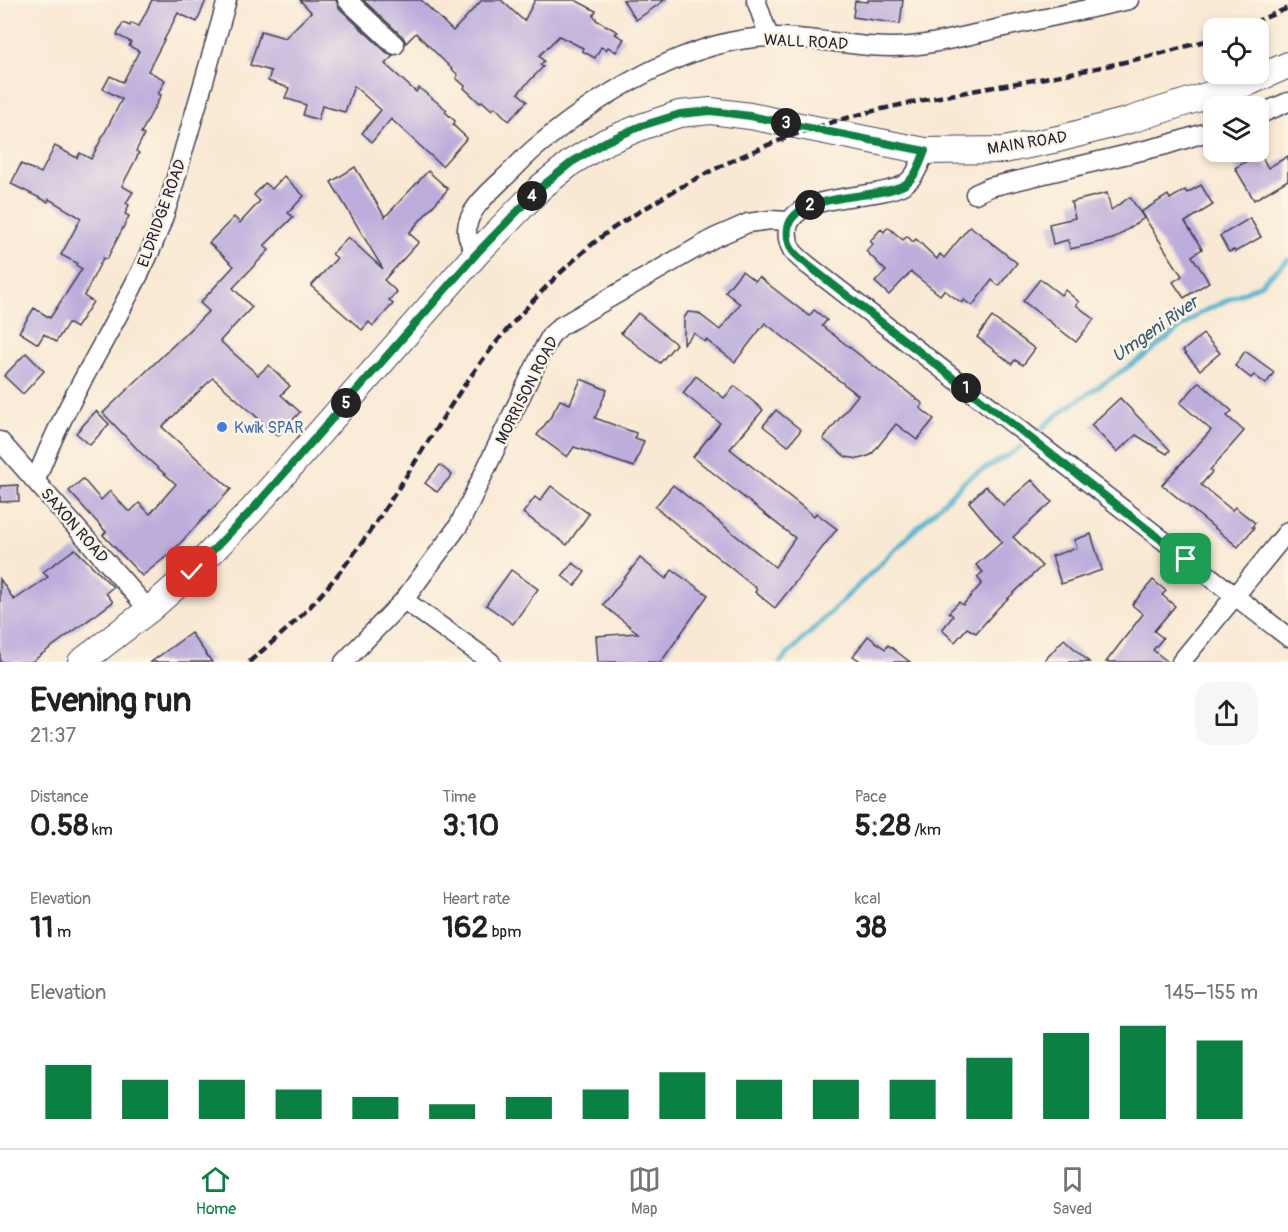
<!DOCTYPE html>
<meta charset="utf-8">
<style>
:root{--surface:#fff;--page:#f6f6f6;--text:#202124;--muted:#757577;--line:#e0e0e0;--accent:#0b8043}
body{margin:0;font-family:Pangolin,sans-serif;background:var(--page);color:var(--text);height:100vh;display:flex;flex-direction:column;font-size:22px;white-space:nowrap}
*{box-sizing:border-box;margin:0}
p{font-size:20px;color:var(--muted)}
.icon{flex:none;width:33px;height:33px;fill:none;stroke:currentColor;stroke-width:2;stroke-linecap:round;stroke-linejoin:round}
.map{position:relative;height:662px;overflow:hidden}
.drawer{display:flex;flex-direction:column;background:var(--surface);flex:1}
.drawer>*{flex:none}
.tools{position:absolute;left:1203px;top:18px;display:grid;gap:12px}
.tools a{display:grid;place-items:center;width:66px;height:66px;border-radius:12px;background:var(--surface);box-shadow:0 3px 9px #0003;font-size:30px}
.pin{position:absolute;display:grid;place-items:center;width:51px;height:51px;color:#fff;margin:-26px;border-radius:12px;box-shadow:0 3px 9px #0006}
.km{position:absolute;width:30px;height:30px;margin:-15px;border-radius:50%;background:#222;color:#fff;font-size:16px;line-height:30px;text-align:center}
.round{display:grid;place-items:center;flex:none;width:63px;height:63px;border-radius:18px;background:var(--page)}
.overview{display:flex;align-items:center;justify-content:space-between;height:102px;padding:0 30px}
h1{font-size:33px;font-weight:800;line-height:45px}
.stats{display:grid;grid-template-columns:repeat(3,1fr);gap:9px;height:102px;padding:6px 30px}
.stats div{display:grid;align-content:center}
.stats b{font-size:30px;font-weight:800}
.stats small{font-size:16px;font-weight:400}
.stats p{font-size:16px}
.chart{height:168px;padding:12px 30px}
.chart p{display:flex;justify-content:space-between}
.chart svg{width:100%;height:108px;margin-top:6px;stroke:var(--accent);stroke-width:6}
.tab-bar{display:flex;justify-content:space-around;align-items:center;height:84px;border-top:2px solid var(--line);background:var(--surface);font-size:16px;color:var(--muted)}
.tab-bar a{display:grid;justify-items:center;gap:3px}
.tab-bar .current{color:var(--accent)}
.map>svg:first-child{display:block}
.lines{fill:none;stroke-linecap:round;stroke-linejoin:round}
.stream{stroke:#4eb1cd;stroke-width:5}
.building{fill:#bcaddc}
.street-casing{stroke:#424052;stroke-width:21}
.secondary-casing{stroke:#424052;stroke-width:28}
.street{stroke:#fff;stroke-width:18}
.secondary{stroke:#fff;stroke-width:26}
.rail{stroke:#22223b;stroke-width:4.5;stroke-dasharray:9 4.5;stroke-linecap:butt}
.route-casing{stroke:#fff;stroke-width:12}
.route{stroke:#0b8043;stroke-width:8}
.shop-dot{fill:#3f7fe0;stroke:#fcf5e5;stroke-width:2}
.labels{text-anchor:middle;stroke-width:5;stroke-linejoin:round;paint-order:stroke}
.street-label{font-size:16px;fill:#22223b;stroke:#fcf5e5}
.shop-label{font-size:16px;fill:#366cbe;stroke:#fcf5e5;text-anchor:start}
.water-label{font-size:18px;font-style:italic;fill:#345b75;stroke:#fcf5e5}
</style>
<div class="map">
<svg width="1288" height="662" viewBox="0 0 1288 662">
<rect width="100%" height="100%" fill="#fcf5e5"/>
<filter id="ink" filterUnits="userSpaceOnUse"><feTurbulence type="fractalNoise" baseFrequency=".0167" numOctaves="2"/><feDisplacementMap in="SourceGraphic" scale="12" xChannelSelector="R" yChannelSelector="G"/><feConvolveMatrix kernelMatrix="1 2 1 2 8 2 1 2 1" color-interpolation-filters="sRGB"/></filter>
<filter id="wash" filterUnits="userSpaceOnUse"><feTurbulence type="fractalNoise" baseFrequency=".008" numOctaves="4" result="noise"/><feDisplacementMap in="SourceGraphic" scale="24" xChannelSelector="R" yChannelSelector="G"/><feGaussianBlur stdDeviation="1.35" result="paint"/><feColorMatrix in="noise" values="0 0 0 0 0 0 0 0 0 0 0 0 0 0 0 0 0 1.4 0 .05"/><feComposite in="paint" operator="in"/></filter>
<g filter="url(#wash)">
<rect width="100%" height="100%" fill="#f9e9d4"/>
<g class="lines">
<g class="stream">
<polyline points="1042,428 1062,411 1143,357 1200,313 1259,285 1288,260"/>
<polyline points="780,662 968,478 1009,455 1021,447"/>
</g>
</g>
<g id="blocks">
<g class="building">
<polygon points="152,0 206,0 197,22 178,13 148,71 165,80 158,94 161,95 141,133 144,135 136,151 139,153 122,186 133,192 126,203 129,205 125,214 129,216 107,259 103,258 84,296 93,302 76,328 68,323 56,342 44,334 38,344 19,332 34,308 50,318 82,269 76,265 77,263 61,255 81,218 49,199 48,202 11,184 21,164 41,173 55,146 77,158 80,153 91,159 122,99 103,89 110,76 123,82 139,51 129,46 131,42 117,35 123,23 130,26 131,23 139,26"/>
<polygon points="300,0 336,0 339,8 387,53 393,56 385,64 416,92 419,88 447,110 445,112 455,121 453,125 467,138 442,166 391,119 372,142 362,133 381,110 354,86 345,112 322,106 318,120 303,115 306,105 285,98 289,88 268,81 271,71 250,65 261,31 285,38 311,12"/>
<polygon points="363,0 421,0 453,31 482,0 501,0 524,21 535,0 575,0 596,11 593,16 596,18 596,20 618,32 615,34 624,39 616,52 608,47 606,50 601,47 595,58 582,51 583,48 559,36 539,56 544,61 540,65 543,67 518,93 527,101 509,121 495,107 492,110 482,101 480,103 464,88 465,86 456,78 458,75 416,33 406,43 403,37"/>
<polygon points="623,0 665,0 636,20"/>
<polygon points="868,0 903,0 900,24 853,17 855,1 868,2"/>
<polygon points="1260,153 1268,168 1288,156 1288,180 1254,200 1235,168"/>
<polygon points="355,167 385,217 428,171 448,189 409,233 419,242 384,280 397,292 389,300 393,304 373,326 369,322 362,330 311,286 337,258 332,254 348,237 383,269 331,182"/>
<polygon points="284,176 304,196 288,213 293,217 264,246 269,250 233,288 252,307 220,341 258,375 269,365 290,386 281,395 300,412 278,436 213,378 162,427 231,489 172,552 142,576 103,535 106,532 69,491 83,479 101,500 110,491 128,511 131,511 139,503 150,514 176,484 141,453 103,413 209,311 200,303 234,266 209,243 234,217 240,223 260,201 254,195 265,183 272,189"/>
<polygon points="1201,185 1213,205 1185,222 1202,249 1192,256 1209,282 1184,298 1173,282 1182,276 1141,212 1168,195 1170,199 1185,190 1187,193"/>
<polygon points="1107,193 1111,210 1130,197 1144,218 1113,239 1070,249 1068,240 1053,244 1049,224 1075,218 1071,202"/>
<polygon points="1250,218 1261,237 1235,252 1234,250 1229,252 1220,236"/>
<polygon points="970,226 1017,263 999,286 992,280 972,306 964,300 962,303 944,290 940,295 911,272 889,295 875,282 886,271 866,251 873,244 870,241 881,229 884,232 888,227 903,240 907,236 913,242 916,239 937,259 940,254 944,258"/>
<polygon points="742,271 755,281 759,277 809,316 814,310 827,320 822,326 923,404 920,408 934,419 917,440 896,424 871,455 859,459 846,457 823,439 858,395 765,323 735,362 706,340 705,342 694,333 684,344 684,318 688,312 698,313 720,330 740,304 725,292"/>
<polygon points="1040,279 1061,295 1065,290 1079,302 1076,305 1094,319 1076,342 1023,301"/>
<polygon points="638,313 676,344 660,363 621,333"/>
<polygon points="992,317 1035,349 1023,365 1015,360 1012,364 977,337"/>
<polygon points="1203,334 1220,353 1200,370 1183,351"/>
<polygon points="1245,351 1274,372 1266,384 1254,375 1251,378 1235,366"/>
<polygon points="26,353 44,371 23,394 4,376"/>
<polygon points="696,376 724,398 735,386 763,410 730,449 814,516 816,513 837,529 775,608 755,592 757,589 655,507 673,485 775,567 795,538 693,457 720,423 683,393"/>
<polygon points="581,379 607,390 595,418 636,433 635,438 644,441 634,467 574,447 567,457 537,435 550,418 560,400 570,404"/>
<polygon points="1199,382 1232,411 1227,416 1244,431 1210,470 1212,472 1201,485 1232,510 1235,507 1255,523 1252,527 1254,528 1238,547 1162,485 1211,430 1180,403"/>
<polygon points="1120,398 1170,450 1167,454 1136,435 1117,452 1091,425"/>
<polygon points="776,410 801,430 788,446 763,426"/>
<polygon points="96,411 109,424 90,445 76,433"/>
<polygon points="440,465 452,475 437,492 425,483"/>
<polygon points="1032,480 1052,502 1013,537 1042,566 998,608 976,633 967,628 955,642 942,630 953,616 949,612 959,602 963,605 982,583 977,577 983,572 976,565 1002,542 969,502 986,486 1003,505"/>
<polygon points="18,485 19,501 0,502 0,486"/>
<polygon points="551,486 589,514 567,545 523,513 535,497 540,501"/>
<polygon points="1091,534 1102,570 1061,584 1052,556 1077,548 1074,540"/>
<polygon points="75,549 113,587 106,593 113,602 31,662 0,662 0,579 14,600 48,577 43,572"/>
<polygon points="640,558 666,579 672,570 708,595 661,662 598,662 596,636 638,633 603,605"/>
<polygon points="573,563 585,572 575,586 562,576"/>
<polygon points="511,570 538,589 513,624 486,605"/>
<polygon points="1153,580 1166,591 1162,595 1175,606 1154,631 1163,638 1153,650 1168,662 1106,662 1143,614 1132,605"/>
<polygon points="191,633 212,662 151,662"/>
<polygon points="868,636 885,649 888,645 910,662 862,662 853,656"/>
<polygon points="1064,639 1089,662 1043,662"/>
</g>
</g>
</g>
<g filter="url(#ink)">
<use href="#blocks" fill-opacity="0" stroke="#424052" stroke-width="1.5"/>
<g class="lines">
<defs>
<g id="street">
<polyline points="347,0 395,45"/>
<polyline points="756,0 769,37"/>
<polyline points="1258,115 1288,102"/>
<path d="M925 151C920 163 916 178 903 185 877 200 794 192 788 228 787 235 788 243 792 250 796 256 803 261 809 266L1288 637"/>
<polyline points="975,194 990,187 1166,145 1214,130"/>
<path d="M477 253C472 246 466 238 467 229 468 209 491 191 504 178 516 167 527 154 540 144 600 94 691 38 771 37 817 36 864 51 911 46 941 43 971 35 1000 28 1043 19 1086 9 1129 0"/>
<polyline points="0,441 149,610"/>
<path d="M36 480C65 401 113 332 148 256 164 222 174 185 184 149 199 99 213 50 227 0"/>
<polyline points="404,600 491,662"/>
<polyline points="344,662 404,600 459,525 544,348 551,335 561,326 714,238 748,223 770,220 789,221"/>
<polyline points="1181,662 1288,531"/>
</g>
<polyline id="secondary" points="81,662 149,610 192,572 253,509 477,253 541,187 572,162 605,142 641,127 679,114 711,111 750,116 925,151 1004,150 1058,139 1130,120 1250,82 1288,65"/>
</defs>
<use href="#street" class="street-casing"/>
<use href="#secondary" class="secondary-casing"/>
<use href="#street" class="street"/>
<use href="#secondary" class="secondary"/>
<g class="rail">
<polyline points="1241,28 1288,8"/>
<path d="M249 662C272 642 296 623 316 600 344 569 369 534 392 498 427 445 459 387 500 338 527 306 557 274 589 247 607 231 628 218 649 206 721 161 799 128 882 109 992 84 1106 73 1214 38"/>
</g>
</g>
</g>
<g class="lines" filter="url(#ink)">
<defs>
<path id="route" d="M192 572 253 509 477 253 510 219 541 187 572 162 605 142 641 126 680 114 711 111 750 116 925 151C920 163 916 178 904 185 876 200 794 192 788 228 787 235 788 243 792 250 796 256 804 261 809 266L1186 559"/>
</defs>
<use href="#route" class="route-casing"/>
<use href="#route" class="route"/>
</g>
<circle class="shop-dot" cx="222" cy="427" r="6"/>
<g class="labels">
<g class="street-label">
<text transform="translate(806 41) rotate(3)" y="6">WALL ROAD</text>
<text transform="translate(1027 142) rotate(-9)" y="6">MAIN ROAD</text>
<text transform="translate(161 213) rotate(-70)" y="6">ELDRIDGE ROAD</text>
<text transform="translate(526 390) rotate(-63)" y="6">MORRISON ROAD</text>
<text transform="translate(75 525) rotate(49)" y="6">SAXON ROAD</text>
</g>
<g class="shop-label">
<text x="234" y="433">Kwik SPAR</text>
</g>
<g class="water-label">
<text transform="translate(1155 329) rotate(-35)" y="6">Umgeni River</text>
</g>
</g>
</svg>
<div class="tools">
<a><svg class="icon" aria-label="locate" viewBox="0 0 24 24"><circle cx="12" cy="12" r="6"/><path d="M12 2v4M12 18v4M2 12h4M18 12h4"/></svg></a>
<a><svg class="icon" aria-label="layers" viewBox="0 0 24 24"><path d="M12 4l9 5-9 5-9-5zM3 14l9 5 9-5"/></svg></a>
</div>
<div class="pin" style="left:1186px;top:559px;background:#1e9e55"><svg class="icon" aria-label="arrive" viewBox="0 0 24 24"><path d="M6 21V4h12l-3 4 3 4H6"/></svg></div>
<div class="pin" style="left:192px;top:572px;background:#d93025"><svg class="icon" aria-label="check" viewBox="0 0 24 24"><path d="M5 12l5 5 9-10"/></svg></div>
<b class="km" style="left:966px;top:388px">1</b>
<b class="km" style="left:810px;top:205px">2</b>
<b class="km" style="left:786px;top:123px">3</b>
<b class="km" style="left:532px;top:196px">4</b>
<b class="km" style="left:346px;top:403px">5</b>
</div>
<section class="drawer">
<div class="overview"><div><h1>Evening run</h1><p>21:37</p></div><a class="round"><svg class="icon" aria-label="share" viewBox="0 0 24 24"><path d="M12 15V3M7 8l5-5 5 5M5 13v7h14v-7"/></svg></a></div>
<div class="stats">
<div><p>Distance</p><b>0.58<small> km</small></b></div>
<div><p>Time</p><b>3:10</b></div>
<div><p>Pace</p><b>5:28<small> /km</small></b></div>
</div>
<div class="stats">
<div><p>Elevation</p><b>11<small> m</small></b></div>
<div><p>Heart rate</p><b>162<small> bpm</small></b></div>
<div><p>kcal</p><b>38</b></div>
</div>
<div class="chart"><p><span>Elevation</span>145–155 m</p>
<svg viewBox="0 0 160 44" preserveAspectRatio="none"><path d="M5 44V22M15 44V28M25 44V28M35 44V32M45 44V35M55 44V38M65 44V35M75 44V32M85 44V25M95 44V28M105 44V28M115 44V28M125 44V19M135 44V9M145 44V6M155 44V12"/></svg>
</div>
</section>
<nav class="tab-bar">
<a class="current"><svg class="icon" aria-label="home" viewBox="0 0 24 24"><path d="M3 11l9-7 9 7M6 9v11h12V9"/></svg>Home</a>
<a><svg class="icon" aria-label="map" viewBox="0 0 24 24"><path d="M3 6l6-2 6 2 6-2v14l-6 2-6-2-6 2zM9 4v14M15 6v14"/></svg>Map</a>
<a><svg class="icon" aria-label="saved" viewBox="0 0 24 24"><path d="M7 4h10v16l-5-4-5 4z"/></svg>Saved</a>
</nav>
